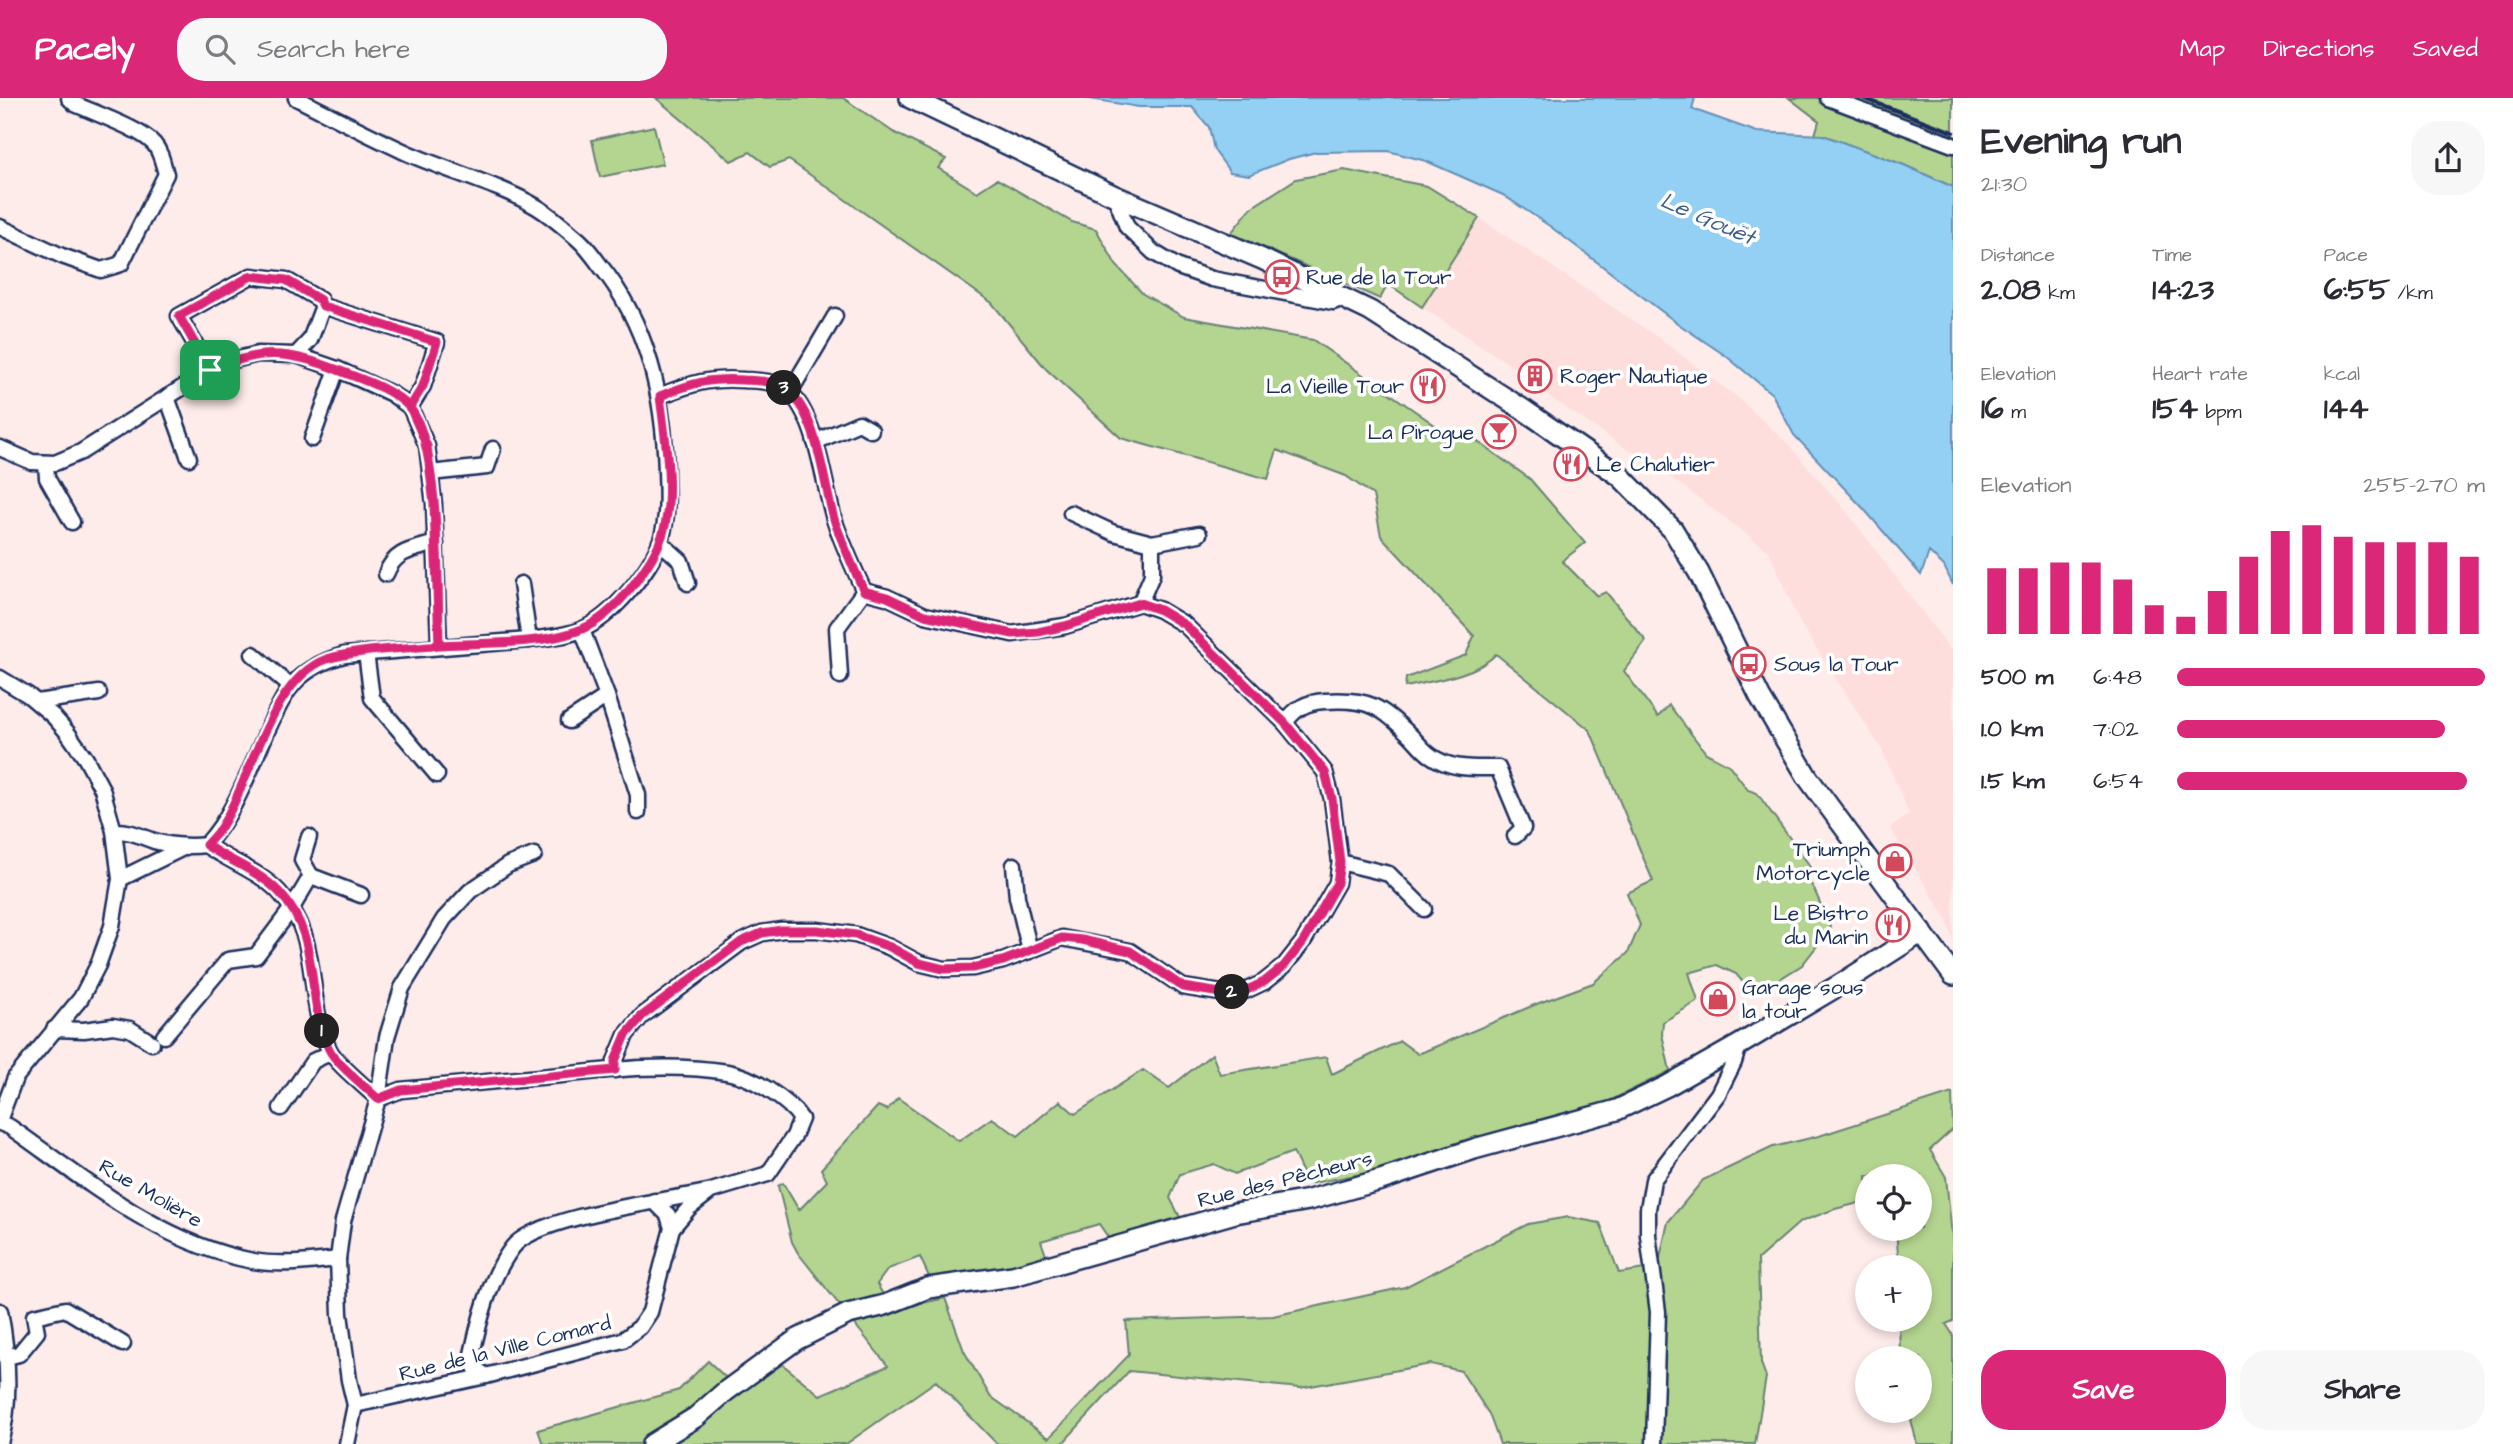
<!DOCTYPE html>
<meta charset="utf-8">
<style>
:root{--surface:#fff;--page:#f7f7f7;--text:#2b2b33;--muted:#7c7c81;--accent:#db2777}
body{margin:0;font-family:"Architects Daughter",sans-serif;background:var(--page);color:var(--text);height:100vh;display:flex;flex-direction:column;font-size:26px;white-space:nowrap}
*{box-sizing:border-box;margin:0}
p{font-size:23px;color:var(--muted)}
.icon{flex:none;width:38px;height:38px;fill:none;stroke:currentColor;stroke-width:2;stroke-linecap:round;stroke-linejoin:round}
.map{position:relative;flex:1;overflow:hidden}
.details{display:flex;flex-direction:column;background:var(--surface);width:560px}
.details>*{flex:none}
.buttons{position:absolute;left:1855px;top:1066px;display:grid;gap:14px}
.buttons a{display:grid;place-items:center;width:77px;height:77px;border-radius:50%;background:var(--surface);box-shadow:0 4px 10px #0003;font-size:35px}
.pin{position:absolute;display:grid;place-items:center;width:60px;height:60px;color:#fff;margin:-30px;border-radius:14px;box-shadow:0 4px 10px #0006}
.km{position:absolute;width:35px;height:35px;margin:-18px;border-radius:50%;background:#222;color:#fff;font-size:19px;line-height:35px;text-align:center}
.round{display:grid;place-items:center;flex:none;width:74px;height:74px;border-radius:28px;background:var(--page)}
.summary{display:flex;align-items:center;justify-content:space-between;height:119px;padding:0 28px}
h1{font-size:38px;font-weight:700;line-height:52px}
.stats{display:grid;grid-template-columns:repeat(3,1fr);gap:10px;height:119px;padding:7px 28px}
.stats div{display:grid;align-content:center}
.stats b{font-size:30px;font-weight:700}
.stats small{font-size:19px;font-weight:400}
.stats p{font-size:19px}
.chart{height:196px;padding:14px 28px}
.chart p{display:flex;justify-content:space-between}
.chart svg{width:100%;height:126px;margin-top:7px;stroke:var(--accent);stroke-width:6}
.action{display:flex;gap:14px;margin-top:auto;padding:14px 28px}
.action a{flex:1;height:80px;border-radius:28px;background:var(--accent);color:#fff;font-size:28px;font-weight:700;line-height:80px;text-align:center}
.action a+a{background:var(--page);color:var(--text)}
ul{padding:0 28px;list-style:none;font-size:23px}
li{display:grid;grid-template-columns:112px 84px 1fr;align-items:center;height:52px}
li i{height:18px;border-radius:9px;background:var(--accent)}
header{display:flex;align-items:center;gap:42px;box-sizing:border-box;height:98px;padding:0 35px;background:var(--accent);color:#fff}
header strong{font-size:33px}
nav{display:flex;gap:38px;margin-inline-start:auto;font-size:24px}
.search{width:490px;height:63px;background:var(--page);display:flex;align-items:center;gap:18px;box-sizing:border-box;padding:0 24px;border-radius:28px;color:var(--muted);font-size:26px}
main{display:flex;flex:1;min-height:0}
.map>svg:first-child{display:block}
.built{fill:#fddedc}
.green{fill:#b4d58f;stroke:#688276;stroke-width:2}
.water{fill:#93d0f3;stroke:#6390b7;stroke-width:2}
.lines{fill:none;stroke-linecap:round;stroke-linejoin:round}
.street-casing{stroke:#1b2f5e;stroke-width:19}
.secondary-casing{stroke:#1b2f5e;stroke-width:24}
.street{stroke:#fff;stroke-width:14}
.secondary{stroke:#fff;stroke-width:19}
.rail{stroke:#1b2f5e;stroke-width:4.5}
.route-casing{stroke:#fff;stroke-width:14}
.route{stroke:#db2777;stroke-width:9}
.labels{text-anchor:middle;stroke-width:7;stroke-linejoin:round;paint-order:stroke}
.poi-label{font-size:21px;fill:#1b2f5e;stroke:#fff;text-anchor:start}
.street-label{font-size:21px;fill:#1b2f5e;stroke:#fff}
.water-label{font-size:23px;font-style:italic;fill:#3f5f8b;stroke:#fff}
</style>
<header>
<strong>Pacely</strong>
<div class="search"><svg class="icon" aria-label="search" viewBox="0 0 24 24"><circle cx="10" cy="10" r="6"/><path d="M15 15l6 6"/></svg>Search here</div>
<nav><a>Map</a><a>Directions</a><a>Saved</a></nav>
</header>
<main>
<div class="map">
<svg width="1953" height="1346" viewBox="0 0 1953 1346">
<rect width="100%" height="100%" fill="#feecea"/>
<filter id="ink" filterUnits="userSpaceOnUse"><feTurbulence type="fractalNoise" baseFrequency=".0143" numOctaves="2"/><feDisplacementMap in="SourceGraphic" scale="14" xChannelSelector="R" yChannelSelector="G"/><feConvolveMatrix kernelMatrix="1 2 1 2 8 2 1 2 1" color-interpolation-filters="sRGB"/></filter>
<g filter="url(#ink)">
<polygon class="built" points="1479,120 1656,238 1737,299 1787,345 1846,413 1950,551 1953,550 1953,843 1946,820 1890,730 1909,716 1882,652 1799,523 1769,453 1646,361 1625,350 1514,275 1518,272 1422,209"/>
<g class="green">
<path d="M656 0H843L893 34 946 61 938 70 977 94 997 81 1072 124 1096 131 1116 167 1143 196 1184 219 1313 242 1455 341 1470 338 1530 381 1585 445 1562 463 1597 498 1606 494 1646 543 1624 573 1658 619 1669 607 1706 655 1729 667 1748 692 1757 695 1810 768 1803 774 1814 791 1831 830 1802 867 1754 897 1736 876 1717 867 1689 875 1698 903 1663 924 1662 936 1670 973 1587 1014 1378 1073 1308 1086 1293 1054 1235 1076 1214 1066 1180 1076 1170 1100 1181 1121 1110 1142 1099 1126 1041 1143 1048 1163 930 1181 920 1159 888 1171 877 1186 892 1212 945 1200 964 1253 990 1298 1049 1340 1129 1257 1126 1223 1273 1218 1405 1189 1528 1126 1568 1119 1600 1125 1619 1175 1658 1169 1668 1124 1703 1082 1773 1049 1819 1038 1952 995 1953 1031 1930 1052 1946 1079 1953 1148V1223L1946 1226 1953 1237V1346H1917L1909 1313 1920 1312V1260H1901L1900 1256 1899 1222H1920V1169H1899L1896 1131 1920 1130V1078H1867V1103L1835 1111 1800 1124 1758 1161 1761 1265 1766 1279 1755 1346H1500L1489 1316 1461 1273 1431 1266 1300 1290 1129 1273 1062 1346H997L936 1283 846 1346H543L538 1332 679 1292 708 1263 739 1292 782 1266 820 1297 888 1268 798 1155 792 1144 778 1088 783 1085 799 1112 827 1083 821 1071 878 1008 887 1012 898 1000 959 1043 992 1020 1018 1038 1060 1003 1075 1016 1143 972 1169 990 1212 956 1220 976 1326 959 1332 976 1400 943 1418 956 1539 905 1593 885 1628 855 1640 827 1627 795 1653 783 1590 632 1496 556C1477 577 1432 583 1405 589L1406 580 1466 557 1474 538 1381 438 1373 397 1346 378 1277 352 1268 381 1121 340 1046 271 992 205 789 62 770 69 750 54 731 63Z"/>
<polygon points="1789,0 1953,0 1953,89 1904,67 1823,37 1815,37 1819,23"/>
<polygon points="654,28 663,66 600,79 592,42"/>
<polygon points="1344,72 1427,88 1479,120 1422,209 1388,186 1380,201 1231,135 1251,110 1296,81"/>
</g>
<polygon class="water" points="1084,0 1695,0 1692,11 1757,34 1823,37 1904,67 1953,89 1953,487 1944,468 1929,454 1921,477 1863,410 1794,337 1772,296 1726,258 1677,225 1551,129 1503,97 1426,63 1388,53 1316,54 1289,61 1249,77 1230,74 1214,52 1209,29 1192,9 1139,9"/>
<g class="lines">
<defs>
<g id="street">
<polyline points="1828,0 1953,47"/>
<polyline points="1115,98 1127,129 1153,154 1178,169 1212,181 1333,204 1342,200"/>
<path d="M0 129 62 158 101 172 121 166 166 76C163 66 161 54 154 46 141 31 94 15 75 6L69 0"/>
<polyline points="323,208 437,244 423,288 410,309"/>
<polyline points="210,272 179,218 251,178 286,182 320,202 323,208 310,242 296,257"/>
<polyline points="790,294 835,218"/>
<polyline points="167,299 189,360"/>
<polyline points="312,341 337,271"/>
<polyline points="815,344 859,325 871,332"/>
<polyline points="0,350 32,364 55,365 81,354 210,272 234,262 258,256 296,257 337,271 392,296 410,309 427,348 434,406 439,547"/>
<polyline points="46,366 47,380 72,424"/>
<polyline points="430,375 487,369 493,351"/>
<polyline points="1071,415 1114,435 1152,445 1152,477 1140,505"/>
<polyline points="660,444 681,463 688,485"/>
<polyline points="1152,445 1199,436"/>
<path d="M386 476C395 452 413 452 436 445"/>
<polyline points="521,486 529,542"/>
<polyline points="582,532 607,598 638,697 638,714"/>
<polyline points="366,555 372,600 437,677"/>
<polyline points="253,556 291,589"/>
<polyline points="840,578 837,530 864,493"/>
<polyline points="0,580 28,597 53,618 67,634 86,661 102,691 114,733 120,781 112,828 98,867 81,900 15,980 0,1020"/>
<polyline points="37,604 99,595"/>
<polyline points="569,623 607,598"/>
<path d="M1285 625C1295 610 1307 604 1325 603 1369 600 1380 608 1411 638 1417 644 1423 652 1430 657 1450 672 1474 670 1498 670L1523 730 1515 738"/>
<path d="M114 733C129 732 140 738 154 743 172 748 188 749 206 747 234 716 248 676 265 638 272 622 279 605 290 590 303 572 323 563 344 557L529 542C547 540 565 538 581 532 612 519 650 473 661 442 668 420 667 397 666 374 664 299 648 226 599 166 593 158 587 149 579 142 566 131 552 118 537 109 498 86 447 73 405 54 368 37 332 18 296 0"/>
<polyline points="309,739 302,762 311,778"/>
<path d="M206 747C229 763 259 773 279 794 323 840 304 899 329 951 335 965 366 989 378 1001"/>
<polyline points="1340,764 1389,776 1424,811"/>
<polyline points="1014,767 1017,799 1030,853"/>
<polyline points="120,781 185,749"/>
<polyline points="54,931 84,932 113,928 130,931 152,945"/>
<polyline points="164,938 228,862 256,858 292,810 311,778 361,797"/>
<path d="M615 972V963L626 937 642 918 742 844 762 835 782 832H817L856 837 889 849 919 865 944 871 973 870 1003 863 1062 840 1130 853 1183 889 1221 895 1245 893 1264 884 1284 868 1303 844 1337 785 1340 764 1332 701 1325 674 1285 625 1185 527 1160 512 1140 505 1065 528 1012 536 925 517 887 499 864 493C854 471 843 447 835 424 823 387 818 320 789 294 776 282 759 283 743 282 708 280 692 285 660 298"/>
<path d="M378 1001 401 992C455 987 508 982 561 977 616 971 672 965 727 974 751 978 788 1001 801 1021L794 1038 768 1076 711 1093 689 1110 672 1130"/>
<polyline points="281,1010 313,963 330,955"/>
<path d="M0 1025 10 1029C84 1081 161 1146 253 1163 281 1168 310 1164 338 1161"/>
<path d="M0 1213C8 1256 12 1302 0 1345"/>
<polyline points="7,1259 19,1256 37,1234 34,1218 65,1211 123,1246"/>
<path d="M486 1278 476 1271 471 1261C479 1223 489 1181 512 1150 535 1118 666 1103 707 1094"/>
<polyline points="355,1307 486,1278 623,1242 640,1229 650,1214 672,1130 668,1117 654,1103"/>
<polyline points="347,1346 355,1307 349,1282 340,1216 338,1161 343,1123 378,1001 387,939 402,890 444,821 470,793 508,767 534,757"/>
<polyline points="1654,1346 1658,1214 1648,1137 1648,1111 1653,1082 1718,996 1734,964 1739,947"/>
</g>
<g id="secondary">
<polyline points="910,0 1115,98 1262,161 1370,213 1524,312 1620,378 1673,432 1699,475 1760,599 1808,680 1953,877"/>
<polyline points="652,1346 696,1319 726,1293 796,1242 848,1216 885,1207 928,1190 1013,1178 1235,1115 1309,1102 1381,1082 1474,1051 1617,1012 1667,988 1739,947 1841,886 1922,834"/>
</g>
</defs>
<use href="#street" class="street-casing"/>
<use href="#secondary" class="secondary-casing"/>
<use href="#street" class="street"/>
<use href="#secondary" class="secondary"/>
<polyline class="rail" points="1863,0 1953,34"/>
</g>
</g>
<g class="lines" filter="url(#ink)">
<defs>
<path id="route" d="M210 272C259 251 288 252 338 272 360 281 391 290 408 308 441 341 438 498 439 547 406 551 359 551 327 561 271 581 252 679 223 726 219 734 212 740 206 747 229 763 259 773 279 794 323 840 304 899 329 951 335 965 366 989 378 1001L401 992 615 972V963L626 937 642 918 741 844 762 835 782 832H817L856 837 890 849 919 865 944 871 973 870 1003 863 1062 840 1082 842 1130 853 1183 889 1221 895 1245 893 1264 884 1284 868 1303 844 1337 785 1340 764 1332 701 1325 674 1285 625 1185 527 1160 512 1140 505 1065 528 1038 534 1013 536 925 517 887 499 864 493C854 471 843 447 835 424 823 387 819 320 789 294 776 282 759 283 743 282 709 280 692 285 660 298 665 340 677 407 659 446 652 462 641 477 630 491 617 507 601 523 582 531 545 547 480 545 439 547L434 406 427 348 410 309 423 288 437 244 323 208 320 202 286 182 251 178 179 218 210 272"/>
</defs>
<use href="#route" class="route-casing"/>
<use href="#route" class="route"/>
</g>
<defs>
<symbol id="bus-ring" viewBox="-11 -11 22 22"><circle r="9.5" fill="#fff" stroke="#d1495b" stroke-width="1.5"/><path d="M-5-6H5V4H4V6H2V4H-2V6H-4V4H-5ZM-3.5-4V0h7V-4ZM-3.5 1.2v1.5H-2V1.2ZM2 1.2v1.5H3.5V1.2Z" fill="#d1495b"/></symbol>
<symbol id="building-ring" viewBox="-11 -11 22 22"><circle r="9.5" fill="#fff" stroke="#d1495b" stroke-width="1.5"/><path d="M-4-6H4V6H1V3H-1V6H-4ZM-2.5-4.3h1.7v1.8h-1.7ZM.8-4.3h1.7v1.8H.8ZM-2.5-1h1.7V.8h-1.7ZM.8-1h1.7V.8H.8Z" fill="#d1495b"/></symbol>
<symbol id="restaurant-ring" viewBox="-11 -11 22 22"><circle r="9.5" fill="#fff" stroke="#d1495b" stroke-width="1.5"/><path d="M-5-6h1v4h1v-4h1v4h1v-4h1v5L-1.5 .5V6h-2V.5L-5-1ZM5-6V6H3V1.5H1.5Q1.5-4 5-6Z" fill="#d1495b"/></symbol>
<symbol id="bar-ring" viewBox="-11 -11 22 22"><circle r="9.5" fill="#fff" stroke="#d1495b" stroke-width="1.5"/><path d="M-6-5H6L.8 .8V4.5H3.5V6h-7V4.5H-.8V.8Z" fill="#d1495b"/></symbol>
<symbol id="shop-ring" viewBox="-11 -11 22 22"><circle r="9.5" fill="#fff" stroke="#d1495b" stroke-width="1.5"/><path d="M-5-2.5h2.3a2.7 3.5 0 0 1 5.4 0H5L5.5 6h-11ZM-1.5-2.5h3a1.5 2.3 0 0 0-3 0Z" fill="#d1495b"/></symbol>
</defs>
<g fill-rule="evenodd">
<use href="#bus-ring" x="1263" y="160" width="38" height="38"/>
<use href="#building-ring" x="1516" y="259" width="38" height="38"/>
<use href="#restaurant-ring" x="1409" y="269" width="38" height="38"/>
<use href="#bar-ring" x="1480" y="315" width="38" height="38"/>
<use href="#restaurant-ring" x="1552" y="347" width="38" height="38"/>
<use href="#bus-ring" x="1730" y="547" width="38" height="38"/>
<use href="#shop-ring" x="1876" y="744" width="38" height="38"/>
<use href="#restaurant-ring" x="1874" y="808" width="38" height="38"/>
<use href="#shop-ring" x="1699" y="882" width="38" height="38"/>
</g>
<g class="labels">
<g class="poi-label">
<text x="1306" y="186">Rue de la Tour</text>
<text x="1560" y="285">Roger Nautique</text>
<text x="1404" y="295" text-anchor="end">La Vieille Tour</text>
<text x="1474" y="341" text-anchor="end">La Pirogue</text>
<text x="1596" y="373">Le Chalutier</text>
<text x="1774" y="573">Sous la Tour</text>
<text x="1870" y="758" text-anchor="end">Triumph<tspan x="1870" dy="24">Motorcycle</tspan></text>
<text x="1868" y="822" text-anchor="end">Le Bistro<tspan x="1868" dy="24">du Marin</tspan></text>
<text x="1742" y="896">Garage sous<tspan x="1742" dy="24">la tour</tspan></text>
</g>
<g class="street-label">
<text transform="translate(1285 1081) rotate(-14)" y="7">Rue des Pêcheurs</text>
<text transform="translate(151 1095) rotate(30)" y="7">Rue Molière</text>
<text transform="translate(505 1250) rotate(-14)" y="7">Rue de la Ville Comard</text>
</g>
<g class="water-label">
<text transform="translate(1708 120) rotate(23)" y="8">Le Gouët</text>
</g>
</g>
</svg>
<div class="buttons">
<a><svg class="icon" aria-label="locate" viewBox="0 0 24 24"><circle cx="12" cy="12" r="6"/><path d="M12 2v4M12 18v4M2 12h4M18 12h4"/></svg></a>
<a>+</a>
<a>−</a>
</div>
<div class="pin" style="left:210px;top:272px;background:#1e9e55"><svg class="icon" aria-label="arrive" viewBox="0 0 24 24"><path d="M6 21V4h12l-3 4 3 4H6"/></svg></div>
<b class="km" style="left:322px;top:933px">1</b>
<b class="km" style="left:1232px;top:894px">2</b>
<b class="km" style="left:784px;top:290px">3</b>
</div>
<section class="details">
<div class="summary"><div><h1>Evening run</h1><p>21:30</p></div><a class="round"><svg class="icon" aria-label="share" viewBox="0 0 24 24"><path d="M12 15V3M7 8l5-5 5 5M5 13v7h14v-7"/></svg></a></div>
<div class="stats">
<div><p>Distance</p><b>2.08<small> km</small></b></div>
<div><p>Time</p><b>14:23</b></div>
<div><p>Pace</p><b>6:55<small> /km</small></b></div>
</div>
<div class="stats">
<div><p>Elevation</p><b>16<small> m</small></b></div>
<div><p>Heart rate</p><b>154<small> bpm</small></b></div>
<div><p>kcal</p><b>144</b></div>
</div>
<div class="chart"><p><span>Elevation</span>255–270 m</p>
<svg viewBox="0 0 160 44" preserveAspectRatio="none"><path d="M5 44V21M15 44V21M25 44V19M35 44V19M45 44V25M55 44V34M65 44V38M75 44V29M85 44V17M95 44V8M105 44V6M115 44V10M125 44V12M135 44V12M145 44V12M155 44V17"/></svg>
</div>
<ul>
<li><b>500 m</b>6:48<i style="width:100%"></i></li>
<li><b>1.0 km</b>7:02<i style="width:87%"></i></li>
<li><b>1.5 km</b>6:54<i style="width:94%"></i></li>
</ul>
<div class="action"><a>Save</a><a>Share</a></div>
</section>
</main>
